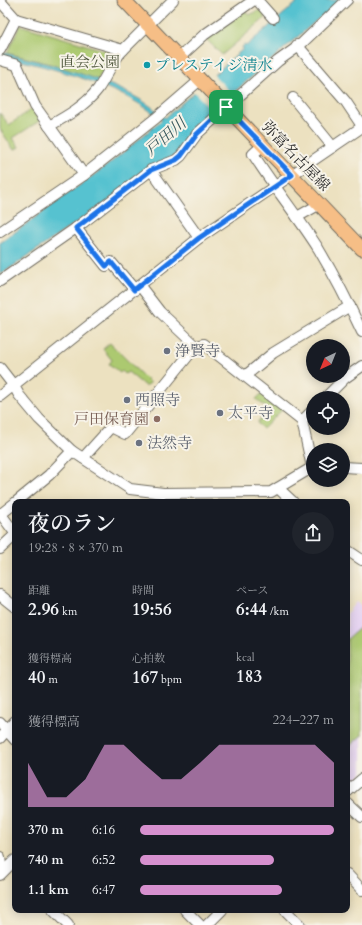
<!DOCTYPE html>
<html lang="ja">
<meta charset="utf-8">
<style>
:root{--surface:#171b24;--page:#20242c;--text:#f1f3f6;--muted:#9ea1a6;--accent:#d690ce}
body{margin:0;font-family:Cardo,"Noto Serif JP",serif;background:var(--page);color:var(--text);height:100vh;display:flex;flex-direction:column;font-size:15px;white-space:nowrap}
*{box-sizing:border-box;margin:0}
p{font-size:13px;color:var(--muted)}
.icon{flex:none;width:22px;height:22px;fill:none;stroke:currentColor;stroke-width:2;stroke-linecap:round;stroke-linejoin:round}
.map{position:relative;flex:1;overflow:hidden}
.panel{position:absolute;left:12px;top:499px;width:338px;height:414px;display:flex;flex-direction:column;background:var(--surface);border-radius:8px;box-shadow:0 2px 10px #0003}
.panel>*{flex:none}
.needle{width:26px;rotate:223deg}
.tools{position:absolute;left:306px;top:339px;display:grid;gap:8px}
.tools a{display:grid;place-items:center;width:44px;height:44px;border-radius:50%;background:var(--surface);box-shadow:0 2px 10px #0003;font-size:20px}
.pin{position:absolute;display:grid;place-items:center;width:34px;height:34px;color:#fff;margin:-17px;border-radius:8px;box-shadow:0 2px 6px #0006}
.round{display:grid;place-items:center;flex:none;width:42px;height:42px;border-radius:21px;background:var(--page)}
.overview{display:flex;align-items:center;justify-content:space-between;height:68px;padding:0 16px}
h1{font-size:22px;font-weight:600;line-height:30px}
.stats{display:grid;grid-template-columns:repeat(3,1fr);gap:6px;height:68px;padding:4px 16px}
.stats div{display:grid;align-content:center}
.stats b{font-size:17px;font-weight:600}
.stats small{font-size:11px;font-weight:400}
.stats p{font-size:11px}
.chart{height:112px;padding:8px 16px}
.chart p{display:flex;justify-content:space-between}
.chart svg{width:100%;height:72px;margin-top:4px;fill:var(--accent);opacity:.7}
ul{padding:0 16px;list-style:none;font-size:13px}
li{display:grid;grid-template-columns:64px 48px 1fr;align-items:center;height:30px}
li i{height:10px;border-radius:5px;background:var(--accent)}
.map>svg:first-child{display:block}
.built{fill:#e5d3f1}
.green{fill:#acc970;stroke:#6c7a4e}
.water{fill:#57c2d0;stroke:#41767e}
.pier{fill:#ece1c0}
.lines{fill:none;stroke-linecap:round;stroke-linejoin:round}
.minor-casing{stroke:#6f6b5f;stroke-width:12}
.major-casing{stroke:#6f6b5f;stroke-width:15}
.minor{stroke:#fff;stroke-width:10}
.major{stroke:#f6be86;stroke-width:13}
.route-casing{stroke:#fff;stroke-width:8}
.route{stroke:#1a73e8;stroke-width:5}
.culture-dot{fill:#0f9aa8;stroke:#f7f3e8;stroke-width:1.5}
.worship-dot{fill:#6b7280;stroke:#f7f3e8;stroke-width:1.5}
.education-dot{fill:#8d6e63;stroke:#f7f3e8;stroke-width:1.5}
.labels{text-anchor:middle;stroke-width:4;stroke-linejoin:round;paint-order:stroke}
.park-label{font-size:15px;fill:#525a40;stroke:#f7f3e8}
.culture-label{font-size:15px;fill:#0d838f;stroke:#f7f3e8;text-anchor:start}
.street-label{font-size:15px;fill:#2b2b2b;stroke:#f7f3e8}
.worship-label{font-size:15px;fill:#5b616d;stroke:#f7f3e8;text-anchor:start}
.education-label{font-size:15px;fill:#785e54;stroke:#f7f3e8;text-anchor:end}
.water-label{font-size:16px;font-style:italic;fill:#38585d;stroke:#f7f3e8}
</style>
<div class="map">
<svg width="362" height="925" viewBox="0 0 362 925">
<rect width="100%" height="100%" fill="#f7f3e8"/>
<filter id="ink" filterUnits="userSpaceOnUse"><feTurbulence type="fractalNoise" baseFrequency=".025" numOctaves="2"/><feDisplacementMap in="SourceGraphic" scale="8" xChannelSelector="R" yChannelSelector="G"/><feConvolveMatrix kernelMatrix="1 2 1 2 8 2 1 2 1" color-interpolation-filters="sRGB"/></filter>
<filter id="wash" filterUnits="userSpaceOnUse"><feTurbulence type="fractalNoise" baseFrequency=".012" numOctaves="4" result="noise"/><feDisplacementMap in="SourceGraphic" scale="16" xChannelSelector="R" yChannelSelector="G"/><feGaussianBlur stdDeviation="0.9" result="paint"/><feColorMatrix in="noise" values="0 0 0 0 0 0 0 0 0 0 0 0 0 0 0 0 0 1.4 0 .05"/><feComposite in="paint" operator="in"/></filter>
<g filter="url(#wash)">
<rect width="100%" height="100%" fill="#ece1c0"/>
<polygon class="built" points="356,602 362,606 362,773 347,785 347,613"/>
<g class="green">
<polygon points="263,9 265,12 264,19 222,55 205,38 245,10 249,15"/>
<polygon points="20,25 110,52 112,57 97,81 58,66 7,53"/>
<polygon points="33,108 41,120 13,138 19,147 14,150 0,129 0,113 9,125"/>
<polygon points="110,343 150,383 146,387 128,372 125,374 122,371 120,373 109,364 112,360 103,349"/>
<polygon points="262,393 283,409 263,429 257,423 268,409 256,399"/>
<polygon points="362,626 362,735 347,748 347,639"/>
</g>
<path class="water" d="M300 0H340L328 11 329 12 326 15 324 14 203 119 184 147 175 155 0 275V243L109 164 162 120C123 86 51 67 0 56V52C51 65 126 81 165 118L243 49 242 47 245 45 246 46Z"/>
<polygon class="pier" points="213,74 232,94 214,112 193,91"/>
</g>
<g filter="url(#ink)">
<g class="lines">
<defs>
<g id="minor">
<polyline points="257,0 273,18"/>
<polyline points="0,1 16,19 123,50 173,0"/>
<polyline points="297,45 346,102 362,126"/>
<polyline points="0,50 16,19"/>
<polyline points="179,58 204,35 254,0"/>
<polyline points="0,60 17,65 35,106 84,175"/>
<polyline points="293,98 333,147"/>
<path d="M49 126C67 116 85 106 98 89 107 76 112 61 123 50"/>
<path d="M263 145 253 154C273 186 297 215 318 248 334 275 349 304 362 332"/>
<polyline points="151,170 199,238"/>
<polyline points="297,217 320,204"/>
<polyline points="76,228 106,266 111,262 135,290"/>
<polyline points="0,232 84,175 156,118 200,80"/>
<polyline points="0,281 76,228 151,170 176,160 181,156 197,134 278,61 299,46 347,0"/>
<polyline points="140,286 160,312 196,346 204,344 302,421 312,467"/>
<polyline points="0,368 14,386 19,395 39,419 72,451 130,489 163,493 271,492 313,467"/>
<polyline points="245,376 273,353 350,306"/>
<polyline points="0,396 199,238 362,127"/>
<polyline points="325,398 345,378 362,366"/>
<polyline points="302,421 313,410"/>
<polyline points="83,458 111,427 125,434 196,346"/>
<polyline points="343,467 362,468"/>
<polyline points="278,488 293,502"/>
<polyline points="16,502 49,475 72,451"/>
<polyline points="0,513 15,533"/>
<polyline points="1,514 15,503"/>
<polyline points="0,549 15,535"/>
<polyline points="347,550 362,560"/>
<polyline points="0,595 15,607"/>
<polyline points="0,723 15,740"/>
<polyline points="0,738 15,721"/>
<polyline points="347,792 362,779"/>
<polyline points="347,803 362,817"/>
<polyline points="0,857 1,865"/>
<polyline points="347,874 362,890"/>
<polyline points="0,875 15,860"/>
<polyline points="53,910 68,925"/>
<polyline points="185,910 200,925"/>
<polyline points="285,910 300,925"/>
<polyline points="207,925 222,910"/>
</g>
<polyline id="major" points="124,0 362,249"/>
</defs>
<use href="#minor" class="minor-casing"/>
<use href="#major" class="major-casing"/>
<use href="#minor" class="minor"/>
<use href="#major" class="major"/>
</g>
</g>
<g class="lines" filter="url(#ink)">
<defs>
<polygon id="route" points="226,107 292,175 199,238 134,290 111,262 106,266 76,228 151,170 176,160 181,156 197,134"/>
</defs>
<use href="#route" class="route-casing"/>
<use href="#route" class="route"/>
</g>
<circle class="culture-dot" cx="147" cy="65" r="4"/>
<g class="worship-dot">
<circle cx="167" cy="351" r="4"/>
<circle cx="127" cy="400" r="4"/>
<circle cx="220" cy="413" r="4"/>
<circle cx="139" cy="443" r="4"/>
</g>
<circle class="education-dot" cx="157" cy="419" r="4"/>
<g class="labels">
<g class="park-label">
<text x="90" y="67">直会公園</text>
</g>
<g class="culture-label">
<text x="155" y="70">プレステイジ清水</text>
</g>
<g class="street-label">
<text transform="translate(296 156) rotate(46)" y="5">弥富名古屋線</text>
</g>
<g class="worship-label">
<text x="175" y="356">浄賢寺</text>
<text x="135" y="405">西照寺</text>
<text x="228" y="418">太平寺</text>
<text x="147" y="448">法然寺</text>
</g>
<g class="education-label">
<text x="149" y="424">戸田保育園</text>
</g>
<g class="water-label">
<text transform="translate(165 136) rotate(-41)" y="6">戸田川</text>
</g>
</g>
</svg>
<div class="tools">
<a><svg class="needle" viewBox="-14 -14 28 28"><path d="M0-13l5 13h-10z" fill="#e53935"/><path d="M0 13l5-13h-10z" fill="#9ea1a6"/></svg></a>
<a><svg class="icon" aria-label="locate" viewBox="0 0 24 24"><circle cx="12" cy="12" r="6"/><path d="M12 2v4M12 18v4M2 12h4M18 12h4"/></svg></a>
<a><svg class="icon" aria-label="layers" viewBox="0 0 24 24"><path d="M12 4l9 5-9 5-9-5zM3 14l9 5 9-5"/></svg></a>
</div>
<div class="pin" style="left:226px;top:107px;background:#1e9e55"><svg class="icon" aria-label="arrive" viewBox="0 0 24 24"><path d="M6 21V4h12l-3 4 3 4H6"/></svg></div>
<section class="panel">
<div class="overview"><div><h1>夜のラン</h1><p>19:28 · 8 × 370 m</p></div><a class="round"><svg class="icon" aria-label="share" viewBox="0 0 24 24"><path d="M12 15V3M7 8l5-5 5 5M5 13v7h14v-7"/></svg></a></div>
<div class="stats">
<div><p>距離</p><b>2.96<small> km</small></b></div>
<div><p>時間</p><b>19:56</b></div>
<div><p>ペース</p><b>6:44<small> /km</small></b></div>
</div>
<div class="stats">
<div><p>獲得標高</p><b>40<small> m</small></b></div>
<div><p>心拍数</p><b>167<small> bpm</small></b></div>
<div><p>kcal</p><b>183</b></div>
</div>
<div class="chart"><p><span>獲得標高</span>224–227 m</p>
<svg viewBox="0 0 160 44" preserveAspectRatio="none"><path d="M0 44V17L10 38L20 38L30 27L40 6L50 6L60 17L70 27L80 27L90 17L100 6L110 6L120 6L130 6L140 6L150 6L160 17V44z"/></svg>
</div>
<ul>
<li><b>370 m</b>6:16<i style="width:100%"></i></li>
<li><b>740 m</b>6:52<i style="width:69%"></i></li>
<li><b>1.1 km</b>6:47<i style="width:73%"></i></li>
</ul>
</section>
</div>
